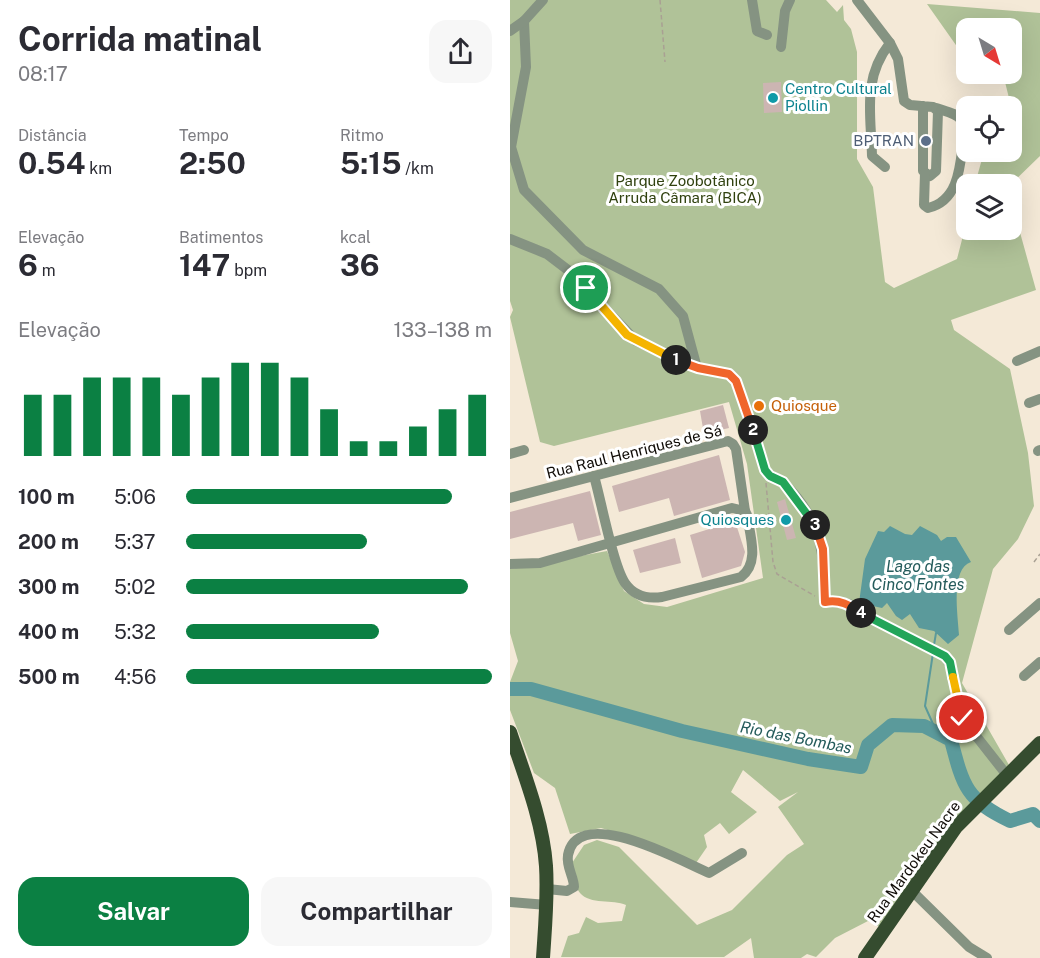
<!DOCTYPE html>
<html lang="pt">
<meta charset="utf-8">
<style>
:root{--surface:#fff;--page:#f7f7f7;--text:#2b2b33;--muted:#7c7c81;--accent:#0b8043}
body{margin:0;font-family:"Public Sans",sans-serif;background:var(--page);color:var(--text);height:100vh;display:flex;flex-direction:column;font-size:22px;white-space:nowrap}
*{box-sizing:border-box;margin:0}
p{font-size:20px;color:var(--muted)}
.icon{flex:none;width:33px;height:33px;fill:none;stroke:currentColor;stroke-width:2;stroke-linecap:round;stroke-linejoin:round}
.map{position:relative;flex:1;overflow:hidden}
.panel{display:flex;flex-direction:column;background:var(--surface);width:510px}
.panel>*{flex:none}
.needle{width:39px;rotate:142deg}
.tools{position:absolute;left:446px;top:18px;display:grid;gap:12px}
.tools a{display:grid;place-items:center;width:66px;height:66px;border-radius:12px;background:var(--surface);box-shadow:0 6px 24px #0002;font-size:30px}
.pin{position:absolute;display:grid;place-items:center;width:51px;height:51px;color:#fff;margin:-26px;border:3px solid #fff;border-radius:50%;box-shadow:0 2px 6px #0007}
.km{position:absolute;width:30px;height:30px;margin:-15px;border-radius:50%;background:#222;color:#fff;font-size:16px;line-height:30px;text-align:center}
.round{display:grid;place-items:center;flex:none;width:63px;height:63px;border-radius:18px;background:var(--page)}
.head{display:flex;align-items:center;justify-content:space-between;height:102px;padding:0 18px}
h1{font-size:33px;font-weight:700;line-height:45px}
.stats{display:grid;grid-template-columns:repeat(3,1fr);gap:9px;height:102px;padding:6px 18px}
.stats div{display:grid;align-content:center}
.stats b{font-size:30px;font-weight:700}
.stats small{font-size:16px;font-weight:400}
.stats p{font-size:16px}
.chart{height:168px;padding:12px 18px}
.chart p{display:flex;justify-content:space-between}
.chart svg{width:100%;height:108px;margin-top:6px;stroke:var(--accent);stroke-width:6}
.action{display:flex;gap:12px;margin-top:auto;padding:12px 18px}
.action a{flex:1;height:69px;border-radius:18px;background:var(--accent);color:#fff;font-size:24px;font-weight:700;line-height:69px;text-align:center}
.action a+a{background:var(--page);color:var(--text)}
ul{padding:0 18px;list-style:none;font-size:20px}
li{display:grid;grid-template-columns:96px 72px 1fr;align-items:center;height:45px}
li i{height:15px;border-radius:8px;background:var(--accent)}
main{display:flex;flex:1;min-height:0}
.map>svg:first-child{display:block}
.green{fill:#b0c298}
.water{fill:#5b9a9b}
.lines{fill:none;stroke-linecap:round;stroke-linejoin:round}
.stream{stroke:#5b9a9b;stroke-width:2}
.river{stroke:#5b9a9b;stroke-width:14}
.building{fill:#ccb5b2}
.path{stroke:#a9a093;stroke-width:1.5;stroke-dasharray:4.5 3;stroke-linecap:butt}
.minor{stroke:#859382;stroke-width:10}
.major{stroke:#354c2f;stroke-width:14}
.split-1-casing{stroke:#fff;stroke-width:12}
.split-2-casing{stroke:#fff;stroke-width:12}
.split-3-casing{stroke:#fff;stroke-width:12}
.split-4-casing{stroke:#fff;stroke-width:12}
.split-5-casing{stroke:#fff;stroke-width:12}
.split-6-casing{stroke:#fff;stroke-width:12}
.split-1{stroke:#f5b400;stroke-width:8}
.split-2{stroke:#f0652b;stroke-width:8}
.split-3{stroke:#22a559;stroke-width:8}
.split-4{stroke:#f0652b;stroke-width:8}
.split-5{stroke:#22a559;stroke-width:8}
.split-6{stroke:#f5b400;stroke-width:8}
.culture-dot{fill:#0f9aa8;stroke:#fff;stroke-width:2}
.service-dot{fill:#5c6f8a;stroke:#fff;stroke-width:2}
.food-dot{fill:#e8710a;stroke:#fff;stroke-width:2}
.labels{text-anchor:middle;stroke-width:6;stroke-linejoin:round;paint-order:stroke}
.culture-label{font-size:15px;fill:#0d838f;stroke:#fff;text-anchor:start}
.service-label{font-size:15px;fill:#4e5e75;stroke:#fff;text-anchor:end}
.park-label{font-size:15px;fill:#30410f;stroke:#fff}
.food-label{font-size:15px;fill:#c56008;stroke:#fff;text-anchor:start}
.street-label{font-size:15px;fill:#0f0b06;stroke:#fff}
.water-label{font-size:16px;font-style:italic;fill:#245b5b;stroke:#fff}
</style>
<main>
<section class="panel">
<div class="head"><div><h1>Corrida matinal</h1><p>08:17</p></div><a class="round"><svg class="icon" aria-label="share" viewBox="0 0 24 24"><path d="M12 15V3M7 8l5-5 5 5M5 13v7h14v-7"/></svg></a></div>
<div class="stats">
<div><p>Distância</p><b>0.54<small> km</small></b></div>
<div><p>Tempo</p><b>2:50</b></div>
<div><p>Ritmo</p><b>5:15<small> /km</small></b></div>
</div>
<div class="stats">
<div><p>Elevação</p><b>6<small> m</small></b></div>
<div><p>Batimentos</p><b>147<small> bpm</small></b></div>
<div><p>kcal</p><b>36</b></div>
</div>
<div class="chart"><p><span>Elevação</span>133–138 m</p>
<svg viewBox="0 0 160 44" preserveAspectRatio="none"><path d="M5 44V19M15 44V19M25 44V12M35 44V12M45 44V12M55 44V19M65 44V12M75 44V6M85 44V6M95 44V12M105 44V25M115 44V38M125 44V38M135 44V32M145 44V25M155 44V19"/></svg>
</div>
<ul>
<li><b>100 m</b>5:06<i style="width:87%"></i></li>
<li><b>200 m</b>5:37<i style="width:59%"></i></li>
<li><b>300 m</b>5:02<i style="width:92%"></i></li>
<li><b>400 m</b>5:32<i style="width:63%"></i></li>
<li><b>500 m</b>4:56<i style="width:100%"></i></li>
</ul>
<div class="action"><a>Salvar</a><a>Compartilhar</a></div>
</section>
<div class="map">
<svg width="530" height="958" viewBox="0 0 530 958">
<rect width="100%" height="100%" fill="#f4e9d7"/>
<g class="green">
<path d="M0 0H316L327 12 333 5 334 20 341 29 347 52V159L363 187 375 282 384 288 447 259 456 224V230H501V200L526 290 441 320 444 330 500 369 518 453 524 506 508 539 483 569 452 683 503 772 452 817 372 928 358 921 325 938 306 957 297 954 291 958H244L241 938 214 957H51L58 936 69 933 76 917 88 923 112 921 116 905C103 899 80 905 70 893 65 887 63 874 60 866L74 845 87 840 109 847 187 925 222 910 277 855 294 844 268 807 288 792 270 801 233 770 221 792 247 812 219 834 210 823 194 835 197 847 186 863 128 839 91 828 60 834 45 788 24 773 0 710V682L8 661 0 633V569L97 551 114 591 134 604 157 607 253 578 237 464 219 402 44 446 30 442 0 317 3 310 0 301Z"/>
<polygon points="417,4 530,13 530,156 501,184 465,184 474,152 501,152 501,106 493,74 501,74 501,28 456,28 456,48 448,48"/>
</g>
<path class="water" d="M380 526 395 534 402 535 410 526 427 535 431 541 437 537H446L461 562C440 569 448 615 449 635L438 644 424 631 409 628 400 614 392 620 386 616 377 603 372 608 349 603 355 559 368 531 374 532Z"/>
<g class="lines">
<g class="stream">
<polyline points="424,645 426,633"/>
<polyline points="423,653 415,706 427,733"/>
</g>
<path class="river" d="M0 689H21L172 731 298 759 351 767 358 745 382 725 414 726 441 740C453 786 456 800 500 821L523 814 530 821"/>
</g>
<g class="building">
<polygon points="271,82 272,112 254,113 253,83"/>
<polygon points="213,405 219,428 194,434 190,411"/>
<polygon points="209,455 220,500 164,516 159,498 109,512 102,486"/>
<polygon points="80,491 91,535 68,541 63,523 0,539 0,512"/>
<polygon points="275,499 286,538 277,540 267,502"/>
<polygon points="225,521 235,552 231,566 192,578 180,535"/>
<polygon points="165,538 171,563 130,573 123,550"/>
</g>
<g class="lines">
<g class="path">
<polyline points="150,0 155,62"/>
<polyline points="256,483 263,562 267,574 305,596"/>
<polyline points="524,562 530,554"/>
</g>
<g class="minor">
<polyline points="242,0 247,31 257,35"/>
<polyline points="347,0 380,43 388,59 394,101 400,105 423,107 428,111 426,171 420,176 413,171 413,106"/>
<polyline points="14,21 16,67 1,147 14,190 73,250 149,289 173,316 187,368"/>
<polyline points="0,31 14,21 33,0"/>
<polyline points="271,47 275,11 280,0"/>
<path d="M375 167 362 156C361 113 352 79 380 43"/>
<path d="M415 173 414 205 418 208C448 201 450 168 453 143 453 135 456 126 451 120 447 113 434 111 426 108"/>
<path d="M0 239 37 254 58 270 126 341 187 368 220 374 226 381 255 470C260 477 268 478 274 483 312 521 314 551 315 601L339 604 351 613 435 656 442 669 452 718 496 774"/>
<polyline points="507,361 530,351"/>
<polyline points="519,403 530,399"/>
<polyline points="528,451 530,450"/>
<polyline points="0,454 14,450"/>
<polyline points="0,498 218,441 223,444 226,449 235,511"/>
<path d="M0 564 30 563 222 508 235 511 237 515C240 536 250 563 231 577L152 597C138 599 124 596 115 583 103 565 91 500 84 476"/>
<polyline points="499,630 530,603"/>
<polyline points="514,676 530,662"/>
<path d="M37 889 57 891 64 887C64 877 56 867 58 855 68 803 173 862 199 873L232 853"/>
<polyline points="401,890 459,947 477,958"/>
<polyline points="0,902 37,905"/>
</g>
<g class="major">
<path d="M0 732C14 774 33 821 36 866 38 896 35 927 33 958"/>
<polyline points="355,958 446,827 530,743"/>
</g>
</g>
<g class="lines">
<defs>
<polyline id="split-1" points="76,288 117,335 166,360"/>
<polyline id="split-2" points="166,360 188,368 219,374 226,381 243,430"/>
<polyline id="split-3" points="243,430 255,470 260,476 273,482 305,525"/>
<path id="split-4" d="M305 525 313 549 315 602C330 599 339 605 351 613"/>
<polyline id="split-5" points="351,613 435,656 440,662 443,677"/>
<polyline id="split-6" points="443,677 452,718"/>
</defs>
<use href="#split-1" class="split-1-casing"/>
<use href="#split-2" class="split-2-casing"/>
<use href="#split-3" class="split-3-casing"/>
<use href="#split-4" class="split-4-casing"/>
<use href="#split-5" class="split-5-casing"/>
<use href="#split-6" class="split-6-casing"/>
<use href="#split-1" class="split-1"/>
<use href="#split-2" class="split-2"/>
<use href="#split-3" class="split-3"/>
<use href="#split-4" class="split-4"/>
<use href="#split-5" class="split-5"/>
<use href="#split-6" class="split-6"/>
</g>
<g class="culture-dot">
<circle cx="263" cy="98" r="6"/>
<circle cx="276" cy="520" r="6"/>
</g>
<circle class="service-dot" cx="416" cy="141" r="6"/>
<circle class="food-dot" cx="249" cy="406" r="6"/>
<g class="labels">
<g class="culture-label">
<text x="275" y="94">Centro Cultural<tspan x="275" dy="17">Piollin</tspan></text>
<text x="264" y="525" text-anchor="end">Quiosques</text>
</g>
<g class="service-label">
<text x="404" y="146">BPTRAN</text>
</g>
<g class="park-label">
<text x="175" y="186">Parque Zoobotânico<tspan x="175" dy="17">Arruda Câmara (BICA)</tspan></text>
</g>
<g class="food-label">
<text x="261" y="411">Quiosque</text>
</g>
<g class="street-label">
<text transform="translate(124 452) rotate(-14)" y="5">Rua Raul Henriques de Sá</text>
<text transform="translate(404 862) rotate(-54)" y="5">Rua Mardokeu Nacre</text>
</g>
<g class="water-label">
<text x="408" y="572">Lago das<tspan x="408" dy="18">Cinco Fontes</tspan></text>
<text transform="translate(286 737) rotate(11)" y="6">Rio das Bombas</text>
</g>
</g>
</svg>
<div class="tools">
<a><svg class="needle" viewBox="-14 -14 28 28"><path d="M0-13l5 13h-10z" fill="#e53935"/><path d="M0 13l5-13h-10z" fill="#7c7c81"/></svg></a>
<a><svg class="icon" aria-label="locate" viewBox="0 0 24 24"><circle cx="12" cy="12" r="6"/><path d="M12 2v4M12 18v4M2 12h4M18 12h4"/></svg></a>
<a><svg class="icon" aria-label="layers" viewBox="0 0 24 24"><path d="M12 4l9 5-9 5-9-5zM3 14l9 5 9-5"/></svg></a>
</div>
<div class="pin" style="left:76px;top:288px;background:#1e9e55"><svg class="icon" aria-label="arrive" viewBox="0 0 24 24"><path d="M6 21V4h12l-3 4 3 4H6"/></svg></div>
<div class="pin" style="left:452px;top:718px;background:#d93025"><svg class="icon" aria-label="check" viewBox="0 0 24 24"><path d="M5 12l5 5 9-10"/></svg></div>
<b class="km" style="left:166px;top:360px">1</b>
<b class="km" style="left:243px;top:430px">2</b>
<b class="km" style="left:305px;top:525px">3</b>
<b class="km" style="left:351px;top:613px">4</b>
</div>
</main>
